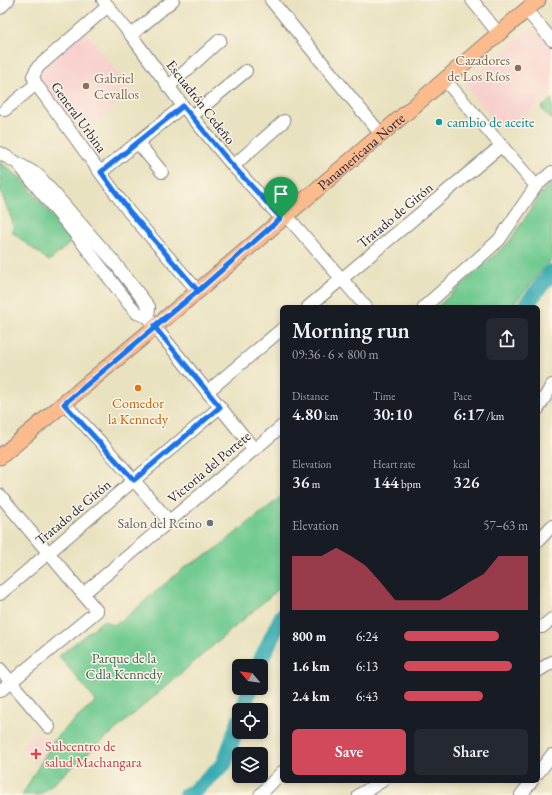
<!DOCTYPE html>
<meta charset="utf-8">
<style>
:root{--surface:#171b24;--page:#242831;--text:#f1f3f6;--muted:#9ea1a6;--accent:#d1495b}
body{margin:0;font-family:"EB Garamond",serif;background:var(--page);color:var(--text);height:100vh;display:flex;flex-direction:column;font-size:15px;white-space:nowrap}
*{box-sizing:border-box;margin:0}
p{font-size:13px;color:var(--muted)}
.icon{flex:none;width:22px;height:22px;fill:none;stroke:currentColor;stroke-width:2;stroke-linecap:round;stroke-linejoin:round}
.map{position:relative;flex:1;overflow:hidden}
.side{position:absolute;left:280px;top:305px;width:260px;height:478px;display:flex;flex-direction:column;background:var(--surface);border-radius:6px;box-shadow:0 2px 6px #0003}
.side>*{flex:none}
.needle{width:26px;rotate:299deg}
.buttons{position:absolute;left:232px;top:659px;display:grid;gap:8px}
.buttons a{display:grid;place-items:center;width:36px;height:36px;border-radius:6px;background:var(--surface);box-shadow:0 2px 6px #0003;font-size:20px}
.pin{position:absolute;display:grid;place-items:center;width:34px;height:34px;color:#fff;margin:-41px -17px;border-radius:50% 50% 50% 0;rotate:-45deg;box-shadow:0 0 4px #0007}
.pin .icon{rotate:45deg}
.round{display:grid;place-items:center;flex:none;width:42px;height:42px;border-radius:6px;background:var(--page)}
.overview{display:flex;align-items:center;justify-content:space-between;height:68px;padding:0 12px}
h1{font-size:22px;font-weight:600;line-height:30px}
.metrics{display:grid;grid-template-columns:repeat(3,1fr);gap:6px;height:68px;padding:4px 12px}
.metrics div{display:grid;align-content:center}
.metrics b{font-size:17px;font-weight:600}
.metrics small{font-size:11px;font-weight:400}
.metrics p{font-size:11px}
.chart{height:112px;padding:8px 12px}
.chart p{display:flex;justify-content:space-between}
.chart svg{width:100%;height:72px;margin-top:4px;fill:var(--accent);opacity:.7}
.action{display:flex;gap:8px;margin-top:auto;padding:8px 12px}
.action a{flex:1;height:46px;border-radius:6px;background:var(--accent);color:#fff;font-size:16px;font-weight:600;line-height:46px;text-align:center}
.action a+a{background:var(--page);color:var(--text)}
ul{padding:0 12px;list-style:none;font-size:13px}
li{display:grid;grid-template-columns:64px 48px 1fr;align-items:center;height:30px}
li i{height:10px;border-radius:5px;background:var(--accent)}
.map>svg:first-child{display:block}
.built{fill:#f7d0cd}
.green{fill:#71ca90;stroke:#4a7666}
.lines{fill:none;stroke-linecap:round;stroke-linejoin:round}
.river{stroke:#39abb2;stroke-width:16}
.minor-casing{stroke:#86827e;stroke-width:14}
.major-casing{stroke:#86827e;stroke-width:17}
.minor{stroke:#fff;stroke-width:12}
.major{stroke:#fbbb8d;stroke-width:15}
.route-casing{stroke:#fff;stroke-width:8}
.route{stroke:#1a73e8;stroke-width:5}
.education-dot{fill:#8d6e63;stroke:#fcf5e5;stroke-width:1.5}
.culture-dot{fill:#0f9aa8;stroke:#fcf5e5;stroke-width:1.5}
.food-dot{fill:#e8710a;stroke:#fcf5e5;stroke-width:1.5}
.worship-dot{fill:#6b7280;stroke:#fcf5e5;stroke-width:1.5}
.health-dot{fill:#e0444e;stroke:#fcf5e5;stroke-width:1.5}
.labels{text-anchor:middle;stroke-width:3;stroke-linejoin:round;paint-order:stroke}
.education-label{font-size:14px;fill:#785e54;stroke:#fcf5e5;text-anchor:end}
.street-label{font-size:14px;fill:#22223b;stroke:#fcf5e5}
.culture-label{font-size:14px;fill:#0d838f;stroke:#fcf5e5;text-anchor:start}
.food-label{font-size:14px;fill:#c56008;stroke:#fcf5e5}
.worship-label{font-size:14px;fill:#5b616d;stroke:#fcf5e5;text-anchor:end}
.park-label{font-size:14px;fill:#3e5d59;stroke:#fcf5e5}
.health-label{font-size:14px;fill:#be3a42;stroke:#fcf5e5;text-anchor:start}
</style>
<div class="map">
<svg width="552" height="795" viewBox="0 0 552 795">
<rect width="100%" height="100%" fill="#fcf5e5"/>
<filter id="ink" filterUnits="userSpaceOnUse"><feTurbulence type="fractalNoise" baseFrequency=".025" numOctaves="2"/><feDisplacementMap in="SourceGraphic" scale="8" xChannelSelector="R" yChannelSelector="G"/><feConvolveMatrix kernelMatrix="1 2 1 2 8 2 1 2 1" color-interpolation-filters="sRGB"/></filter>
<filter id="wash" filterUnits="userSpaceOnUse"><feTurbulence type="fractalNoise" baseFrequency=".012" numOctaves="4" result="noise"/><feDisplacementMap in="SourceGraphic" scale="16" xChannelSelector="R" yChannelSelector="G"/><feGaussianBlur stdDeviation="0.9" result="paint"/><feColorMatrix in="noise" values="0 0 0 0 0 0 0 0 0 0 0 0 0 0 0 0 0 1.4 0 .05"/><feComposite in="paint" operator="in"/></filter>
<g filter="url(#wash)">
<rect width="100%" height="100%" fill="#e9e2c0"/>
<g class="built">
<polygon points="532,27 552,50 552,90 511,129 503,130 464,85"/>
<polygon points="85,31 132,91 81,135 38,78 39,71"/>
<polygon points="37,731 45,740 49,737 55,745 35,763 21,746"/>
</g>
<g class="green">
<polygon points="552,99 552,120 541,108"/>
<polygon points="0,162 23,180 71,239 68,245 49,261 13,233 12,220 0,190"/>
<polygon points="552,178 552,259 511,307 437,307 509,242"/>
<polygon points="282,496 282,586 40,795 22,795 56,737 96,701 59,656 104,620 113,625 120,622 185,567 212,552"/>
</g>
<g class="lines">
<g class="river">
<polyline points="524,307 552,272"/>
<polyline points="258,666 282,616"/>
<polyline points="243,710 250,688"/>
<polyline points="186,795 193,792 224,764 239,721"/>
</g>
</g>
</g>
<g filter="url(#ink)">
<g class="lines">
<defs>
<g id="minor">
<polyline points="103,0 131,35 183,106 233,166 281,218"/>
<polyline points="271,0 380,133"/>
<polyline points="472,0 498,33"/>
<polyline points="108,6 38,67 33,76 36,84 129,212 198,291"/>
<polyline points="0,8 8,0"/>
<polyline points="526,10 552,40"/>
<polyline points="131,35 173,0"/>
<polyline points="445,80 536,186"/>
<polyline points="168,87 220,40"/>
<polyline points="5,110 36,84"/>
<polyline points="192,116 246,71"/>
<polyline points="138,143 162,172"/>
<polyline points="0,153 38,175 114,262 149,307 148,317"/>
<polyline points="19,165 81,241 129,304 137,313 148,317 163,337 254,449"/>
<polyline points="233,166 284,121"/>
<polyline points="101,172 183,106"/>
<polyline points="286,215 366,307"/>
<polyline points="308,307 501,146"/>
<polyline points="424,307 499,240 536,186 552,172"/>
<polyline points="207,392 282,329"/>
<polyline points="64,403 106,448 169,521"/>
<polyline points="538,409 552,385"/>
<polyline points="0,495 97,611 0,691"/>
<polyline points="538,541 552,526"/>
<polyline points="0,594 220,407"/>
<polyline points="83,594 282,426"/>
<polyline points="538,627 542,627 552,619"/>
<polyline points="0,669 49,727"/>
<polyline points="538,671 552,662"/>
<polyline points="538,773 552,755"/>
<polyline points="260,795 282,772"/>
<polyline points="359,795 382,781"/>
<polyline points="521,795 532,781"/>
</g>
<g id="major">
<path id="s1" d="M0 457 198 291 538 0"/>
</g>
</defs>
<use href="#minor" class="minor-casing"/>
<use href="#major" class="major-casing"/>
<use href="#minor" class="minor"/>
<use href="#major" class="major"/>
</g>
</g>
<g class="lines" filter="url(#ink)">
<defs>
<polyline id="route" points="281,218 198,291 154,326 220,407 134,480 64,404 198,291 130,212 101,172 183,106 233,166 281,218"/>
</defs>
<use href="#route" class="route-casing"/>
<use href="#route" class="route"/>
</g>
<g class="education-dot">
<circle cx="518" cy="68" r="4"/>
<circle cx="86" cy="86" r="4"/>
</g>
<circle class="culture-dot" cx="439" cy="122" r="4"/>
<circle class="food-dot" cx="138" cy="388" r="4"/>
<circle class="worship-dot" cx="210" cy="523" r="4"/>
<path class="health-dot" d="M34 748h4v4h4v4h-4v4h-4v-4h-4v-4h4z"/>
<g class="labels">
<g class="education-label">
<text x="510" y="65">Cazadores<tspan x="510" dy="16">de Los Ríos</tspan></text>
<text x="94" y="83" text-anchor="start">Gabriel<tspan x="94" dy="16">Cevallos</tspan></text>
</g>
<g class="street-label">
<text transform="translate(201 102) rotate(52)" y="5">Escuadrón Cedeño</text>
<text transform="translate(79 117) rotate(54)" y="5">General Urbina</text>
<text dy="5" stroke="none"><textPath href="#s1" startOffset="473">Panamericana Norte</textPath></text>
<text transform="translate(395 215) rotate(-40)" y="5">Tratado de Girón</text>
<text transform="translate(209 467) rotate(-40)" y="5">Victoria del Portete</text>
<text transform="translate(73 512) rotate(-40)" y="5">Tratado de Girón</text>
</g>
<g class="culture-label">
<text x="447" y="127">cambio de aceite</text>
</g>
<g class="food-label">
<text x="138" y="408">Comedor<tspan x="138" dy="16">la Kennedy</tspan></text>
</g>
<g class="worship-label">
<text x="202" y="528">Salon del Reino</text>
</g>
<g class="park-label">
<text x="124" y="663">Parque de la<tspan x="124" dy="16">Cdla Kennedy</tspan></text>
</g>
<g class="health-label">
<text x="45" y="751">Subcentro de<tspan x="45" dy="16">salud Machangara</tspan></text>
</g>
</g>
</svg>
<div class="buttons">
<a><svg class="needle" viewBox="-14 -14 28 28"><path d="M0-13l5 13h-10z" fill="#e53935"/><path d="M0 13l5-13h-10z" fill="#9ea1a6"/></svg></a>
<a><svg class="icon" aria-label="locate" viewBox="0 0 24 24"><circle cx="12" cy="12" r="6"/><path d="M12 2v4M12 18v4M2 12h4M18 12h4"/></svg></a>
<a><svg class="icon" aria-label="layers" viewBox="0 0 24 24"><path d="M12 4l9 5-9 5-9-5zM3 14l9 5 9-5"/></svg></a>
</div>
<div class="pin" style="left:281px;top:218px;background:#1e9e55"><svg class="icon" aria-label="arrive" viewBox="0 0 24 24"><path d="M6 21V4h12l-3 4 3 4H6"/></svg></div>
<section class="side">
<div class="overview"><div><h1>Morning run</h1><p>09:36 · 6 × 800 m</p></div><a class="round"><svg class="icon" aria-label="share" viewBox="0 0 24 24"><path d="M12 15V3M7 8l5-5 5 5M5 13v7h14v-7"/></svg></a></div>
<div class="metrics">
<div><p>Distance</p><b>4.80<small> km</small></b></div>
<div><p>Time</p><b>30:10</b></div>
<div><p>Pace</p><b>6:17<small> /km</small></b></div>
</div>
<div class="metrics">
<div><p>Elevation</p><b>36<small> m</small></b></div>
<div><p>Heart rate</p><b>144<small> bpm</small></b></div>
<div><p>kcal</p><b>326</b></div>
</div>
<div class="chart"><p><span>Elevation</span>57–63 m</p>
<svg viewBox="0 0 160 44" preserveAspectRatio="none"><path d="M0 44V11L10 11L20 11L30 6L40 11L50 17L60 27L70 38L80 38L90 38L100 38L110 33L120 27L130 22L140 11L150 11L160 11V44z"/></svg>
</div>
<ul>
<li><b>800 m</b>6:24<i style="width:77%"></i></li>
<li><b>1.6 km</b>6:13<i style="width:87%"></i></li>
<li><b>2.4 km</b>6:43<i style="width:64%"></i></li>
</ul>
<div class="action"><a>Save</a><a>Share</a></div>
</section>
</div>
